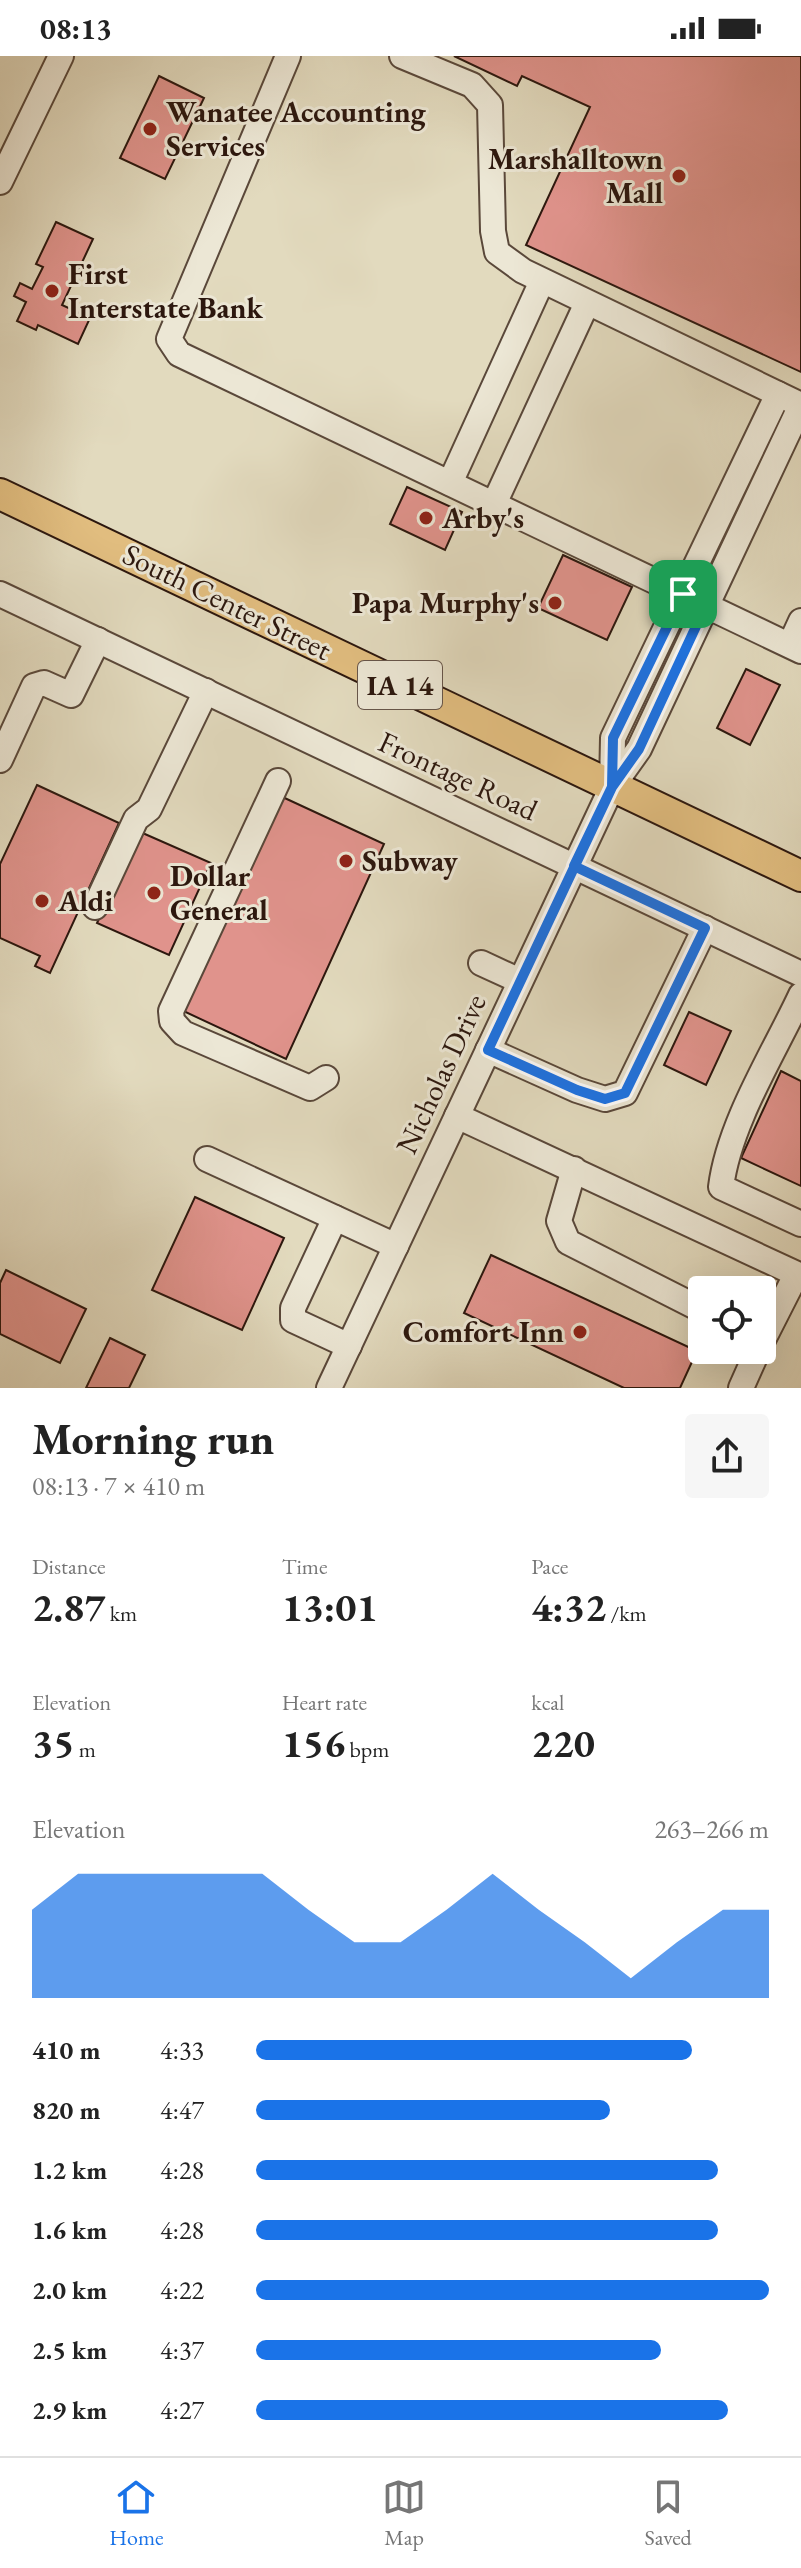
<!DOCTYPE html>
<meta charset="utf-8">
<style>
:root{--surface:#fff;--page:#f6f6f6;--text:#222;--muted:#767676;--line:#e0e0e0;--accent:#1a73e8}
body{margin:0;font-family:"EB Garamond",serif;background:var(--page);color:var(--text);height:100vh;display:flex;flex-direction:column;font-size:30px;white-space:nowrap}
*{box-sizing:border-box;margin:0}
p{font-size:26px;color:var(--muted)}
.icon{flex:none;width:44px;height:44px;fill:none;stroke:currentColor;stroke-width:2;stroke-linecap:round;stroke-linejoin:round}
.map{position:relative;height:1332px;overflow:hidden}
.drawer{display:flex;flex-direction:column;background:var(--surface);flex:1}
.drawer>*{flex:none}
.fabs{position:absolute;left:688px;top:1220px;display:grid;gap:16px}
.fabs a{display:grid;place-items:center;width:88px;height:88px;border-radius:8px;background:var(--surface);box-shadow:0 8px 32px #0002;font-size:40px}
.pin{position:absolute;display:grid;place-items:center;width:68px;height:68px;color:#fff;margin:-34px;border-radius:16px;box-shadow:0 4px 12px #0006}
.round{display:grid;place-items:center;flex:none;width:84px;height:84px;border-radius:8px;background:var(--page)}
.head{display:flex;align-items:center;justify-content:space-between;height:136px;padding:0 32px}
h1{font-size:44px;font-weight:700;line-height:60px}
.metrics{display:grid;grid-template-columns:repeat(3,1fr);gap:12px;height:136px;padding:8px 32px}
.metrics div{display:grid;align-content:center}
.metrics b{font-size:40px;font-weight:700}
.metrics small{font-size:22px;font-weight:400}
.metrics p{font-size:22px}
.chart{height:224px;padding:16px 32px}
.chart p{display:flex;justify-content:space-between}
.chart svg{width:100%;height:144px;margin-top:8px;fill:var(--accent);opacity:.7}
ul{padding:0 32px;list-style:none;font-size:26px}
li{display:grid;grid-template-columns:128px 96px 1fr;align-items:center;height:60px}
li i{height:20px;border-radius:10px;background:var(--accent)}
.status{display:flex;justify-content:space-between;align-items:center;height:56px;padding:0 40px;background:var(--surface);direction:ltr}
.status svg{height:22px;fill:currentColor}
.dock{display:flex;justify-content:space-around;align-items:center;height:112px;border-top:2px solid var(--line);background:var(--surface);font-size:22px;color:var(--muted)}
.dock a{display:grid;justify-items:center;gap:4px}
.dock .on{color:var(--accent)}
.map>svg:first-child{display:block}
.building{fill:#e0938c;stroke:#2c170e;stroke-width:2}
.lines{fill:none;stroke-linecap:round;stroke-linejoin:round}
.minor-casing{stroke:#5a483a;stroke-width:28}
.major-casing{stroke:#2c170e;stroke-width:34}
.minor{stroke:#ece7d5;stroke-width:24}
.major{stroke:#e1bd7f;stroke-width:30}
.route-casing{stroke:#fff;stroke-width:16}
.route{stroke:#1a73e8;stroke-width:10}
.poi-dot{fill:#8f2418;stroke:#ece7d5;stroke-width:3}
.labels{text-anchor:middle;stroke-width:6;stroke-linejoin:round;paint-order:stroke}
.shield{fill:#ece7d5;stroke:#66554a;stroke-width:2}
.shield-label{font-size:28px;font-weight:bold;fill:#2c170e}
.poi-label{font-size:30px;font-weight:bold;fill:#2c170e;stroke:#ece7d5;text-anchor:start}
.street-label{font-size:30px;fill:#2c170e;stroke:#ece7d5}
</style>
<div class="status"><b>08:13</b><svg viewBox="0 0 49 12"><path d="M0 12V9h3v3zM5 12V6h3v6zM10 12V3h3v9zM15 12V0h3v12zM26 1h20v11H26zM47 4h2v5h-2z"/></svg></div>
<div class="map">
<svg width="801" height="1332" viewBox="0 0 801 1332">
<rect width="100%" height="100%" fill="#e2dabe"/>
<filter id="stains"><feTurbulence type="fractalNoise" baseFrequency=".0025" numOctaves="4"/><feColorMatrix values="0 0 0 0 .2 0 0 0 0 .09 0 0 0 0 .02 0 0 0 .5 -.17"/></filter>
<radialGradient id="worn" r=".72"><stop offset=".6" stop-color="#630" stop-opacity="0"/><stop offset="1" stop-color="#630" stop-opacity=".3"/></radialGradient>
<g class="building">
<polygon points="454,0 801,0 801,316 526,189 590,51 522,20 517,30"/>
<polygon points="159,20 204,42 165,123 120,102"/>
<polygon points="56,166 93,183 62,249 90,262 78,288 38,269 36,274 17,265 26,246 14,240 20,227 32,233 43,211 36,208"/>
<polygon points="407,431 462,456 445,494 390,468"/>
<polygon points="563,499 632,531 607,584 538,552"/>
<polygon points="746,613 780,629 750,689 717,672"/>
<polygon points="37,729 119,767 50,917 35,910 40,900 0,882 0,808"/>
<polygon points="276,738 384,788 286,1003 177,952"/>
<polygon points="138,775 211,807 169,899 97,867"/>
<polygon points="689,956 731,975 706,1029 664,1009"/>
<polygon points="781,1015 801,1025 801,1130 741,1102"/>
<polygon points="195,1141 284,1182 242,1274 152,1234"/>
<polygon points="491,1199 697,1295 680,1332 624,1332 464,1257"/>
<polygon points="6,1214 86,1253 60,1307 0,1278 0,1227"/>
<polygon points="110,1282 145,1299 129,1332 86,1332"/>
</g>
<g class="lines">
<defs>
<g id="minor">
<polyline points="288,0 169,283 179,298 801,595"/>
<polyline points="402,0 472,29 490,49 493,175 497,196 523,215 801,349"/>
<polyline points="0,126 61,0"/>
<polyline points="450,427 542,225"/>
<polyline points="494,448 587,247"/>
<polyline points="0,538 801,918"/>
<polyline points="790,589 801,565"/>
<polyline points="0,704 34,630 44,627 71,639 98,584"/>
<polyline points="278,725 171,955 172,965 183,977 310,1032 326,1022"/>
<polyline points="612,731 613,682 778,338"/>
<polyline points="95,851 136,763 149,753 206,635"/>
<polyline points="481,907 520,925"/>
<path d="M801 939C774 997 729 1067 721 1131L801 1168"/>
<polyline points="488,994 577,1034 605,1043 625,1037 705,872"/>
<polyline points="457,1060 801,1220"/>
<polyline points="207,1103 396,1190"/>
<polyline points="574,1113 559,1165 568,1186 702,1254"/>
<polyline points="335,1162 293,1252 293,1264 349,1290"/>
<polyline points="763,1284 796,1219"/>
<polyline points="329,1332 612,731 639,693 801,349"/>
<polyline points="741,1332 758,1294"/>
</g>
<polyline id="major" points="0,438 801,820"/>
</defs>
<use href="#minor" class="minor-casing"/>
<use href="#major" class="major-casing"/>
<use href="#minor" class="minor"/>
<use href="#major" class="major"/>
</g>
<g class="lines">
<defs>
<polyline id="route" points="683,538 613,682 612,731 488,994 577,1034 605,1043 625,1037 705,872 574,810 612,731 639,693 706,549 683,538"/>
</defs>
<use href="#route" class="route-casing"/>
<use href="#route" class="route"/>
</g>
<g class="poi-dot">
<circle cx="150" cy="73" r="8"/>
<circle cx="679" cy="120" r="8"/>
<circle cx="52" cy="235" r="8"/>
<circle cx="426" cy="462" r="8"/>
<circle cx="555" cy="547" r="8"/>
<circle cx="346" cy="805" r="8"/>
<circle cx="154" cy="837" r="8"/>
<circle cx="42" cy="845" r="8"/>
<circle cx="580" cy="1276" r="8"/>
</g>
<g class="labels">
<rect class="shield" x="358" y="605" width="84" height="48" rx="6"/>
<g class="shield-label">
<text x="400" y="639">IA 14</text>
</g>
<g class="poi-label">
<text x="166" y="66">Wanatee Accounting<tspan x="166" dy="34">Services</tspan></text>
<text x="663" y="113" text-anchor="end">Marshalltown<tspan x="663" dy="34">Mall</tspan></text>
<text x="68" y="228">First<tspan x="68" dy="34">Interstate Bank</tspan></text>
<text x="442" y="472">Arby's</text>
<text x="539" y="557" text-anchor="end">Papa Murphy's</text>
<text x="362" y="815">Subway</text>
<text x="170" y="830">Dollar<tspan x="170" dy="34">General</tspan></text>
<text x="58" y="855">Aldi</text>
<text x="564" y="1286" text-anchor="end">Comfort Inn</text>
</g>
<g class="street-label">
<text transform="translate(227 546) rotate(26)" y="10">South Center Street</text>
<text transform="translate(458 720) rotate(25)" y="10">Frontage Road</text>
<text transform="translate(441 1018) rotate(-65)" y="10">Nicholas Drive</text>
</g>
</g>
<rect width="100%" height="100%" filter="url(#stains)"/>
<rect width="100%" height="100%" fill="url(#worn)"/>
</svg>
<div class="fabs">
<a><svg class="icon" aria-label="locate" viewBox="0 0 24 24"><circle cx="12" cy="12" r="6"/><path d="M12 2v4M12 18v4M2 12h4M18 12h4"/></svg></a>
</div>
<div class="pin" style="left:683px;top:538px;background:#1e9e55"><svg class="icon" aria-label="arrive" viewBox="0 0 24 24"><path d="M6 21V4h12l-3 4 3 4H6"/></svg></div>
</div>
<section class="drawer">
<div class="head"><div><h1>Morning run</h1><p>08:13 · 7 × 410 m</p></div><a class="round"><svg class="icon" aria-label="share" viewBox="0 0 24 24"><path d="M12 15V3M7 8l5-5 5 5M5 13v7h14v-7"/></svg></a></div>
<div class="metrics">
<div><p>Distance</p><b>2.87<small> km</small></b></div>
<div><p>Time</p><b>13:01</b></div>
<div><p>Pace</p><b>4:32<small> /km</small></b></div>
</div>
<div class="metrics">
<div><p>Elevation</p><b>35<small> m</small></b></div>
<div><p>Heart rate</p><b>156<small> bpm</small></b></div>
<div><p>kcal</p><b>220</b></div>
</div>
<div class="chart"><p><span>Elevation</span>263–266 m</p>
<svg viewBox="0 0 160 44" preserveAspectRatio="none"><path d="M0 44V17L10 6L20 6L30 6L40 6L50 6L60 17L70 27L80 27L90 17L100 6L110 17L120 27L130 38L140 27L150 17L160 17V44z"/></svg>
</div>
<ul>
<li><b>410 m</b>4:33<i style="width:85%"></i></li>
<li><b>820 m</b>4:47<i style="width:69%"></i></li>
<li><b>1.2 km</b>4:28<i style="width:90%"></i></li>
<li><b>1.6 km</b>4:28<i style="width:90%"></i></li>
<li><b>2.0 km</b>4:22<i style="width:100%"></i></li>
<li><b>2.5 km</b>4:37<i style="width:79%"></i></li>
<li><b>2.9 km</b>4:27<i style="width:92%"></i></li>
</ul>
</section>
<nav class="dock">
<a class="on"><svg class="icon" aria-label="home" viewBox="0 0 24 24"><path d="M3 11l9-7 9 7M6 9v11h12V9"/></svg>Home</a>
<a><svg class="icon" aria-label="map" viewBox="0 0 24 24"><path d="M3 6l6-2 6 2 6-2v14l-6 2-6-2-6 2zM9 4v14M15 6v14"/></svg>Map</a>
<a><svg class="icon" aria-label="saved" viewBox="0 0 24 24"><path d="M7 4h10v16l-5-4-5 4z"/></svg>Saved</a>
</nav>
